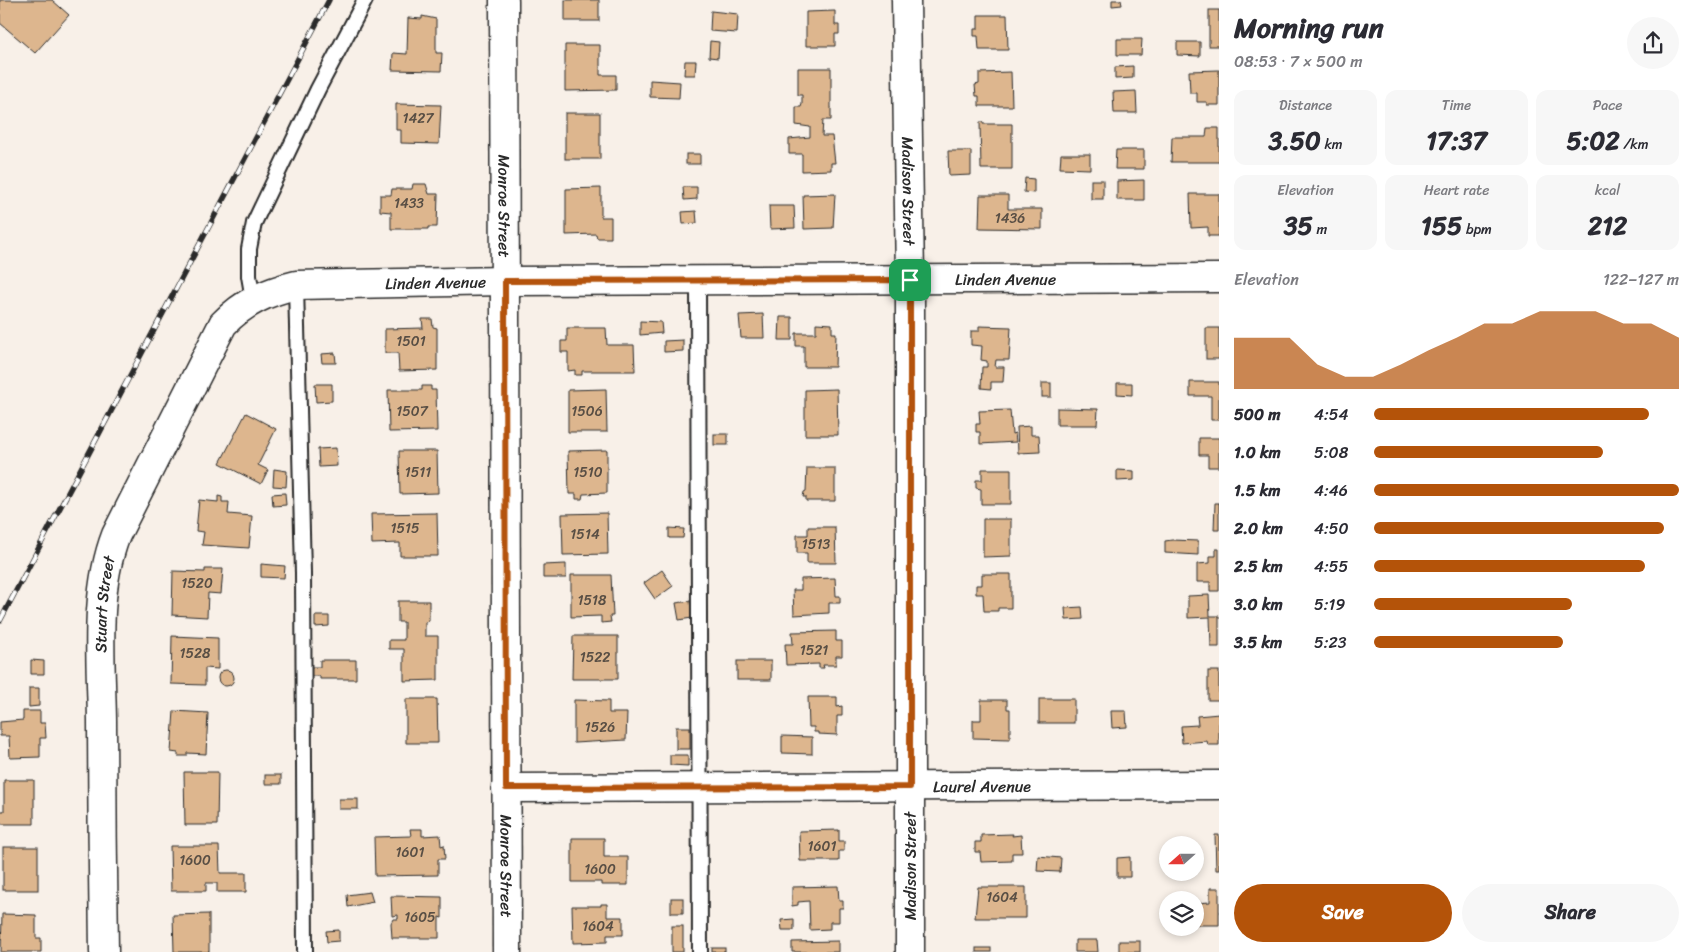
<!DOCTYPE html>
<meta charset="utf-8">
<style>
:root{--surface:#fff;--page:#f7f7f7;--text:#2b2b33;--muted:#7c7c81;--accent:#b45309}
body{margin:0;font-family:Sriracha,sans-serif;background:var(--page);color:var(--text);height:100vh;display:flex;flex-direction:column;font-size:19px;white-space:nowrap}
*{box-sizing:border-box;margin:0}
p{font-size:16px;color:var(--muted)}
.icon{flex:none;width:28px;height:28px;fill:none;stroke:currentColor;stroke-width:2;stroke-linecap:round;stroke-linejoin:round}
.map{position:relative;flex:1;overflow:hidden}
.details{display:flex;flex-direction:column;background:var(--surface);width:475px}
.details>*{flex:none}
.needle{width:32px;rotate:249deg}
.tools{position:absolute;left:1159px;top:836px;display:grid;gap:10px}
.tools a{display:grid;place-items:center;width:45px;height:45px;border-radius:50%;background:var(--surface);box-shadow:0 2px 8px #0003;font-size:25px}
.pin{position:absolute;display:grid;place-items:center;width:42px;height:42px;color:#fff;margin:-21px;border-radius:10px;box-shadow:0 2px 8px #0006}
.round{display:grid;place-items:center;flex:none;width:52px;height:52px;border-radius:26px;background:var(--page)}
.summary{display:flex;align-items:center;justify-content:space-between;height:85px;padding:0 15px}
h1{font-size:28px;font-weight:800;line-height:38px}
.figures{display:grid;grid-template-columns:repeat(3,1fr);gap:8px;height:85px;padding:5px 15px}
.figures div{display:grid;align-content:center;border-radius:12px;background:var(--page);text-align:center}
.figures b{font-size:25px;font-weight:800}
.figures small{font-size:14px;font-weight:400}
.figures p{font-size:14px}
.chart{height:140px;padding:10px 15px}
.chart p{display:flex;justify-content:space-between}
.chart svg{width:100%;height:90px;margin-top:5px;fill:var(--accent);opacity:.7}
.button{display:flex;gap:10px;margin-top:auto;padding:10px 15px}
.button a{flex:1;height:58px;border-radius:30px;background:var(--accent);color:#fff;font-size:20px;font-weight:800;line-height:58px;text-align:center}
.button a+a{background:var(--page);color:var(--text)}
ul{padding:0 15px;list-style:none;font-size:16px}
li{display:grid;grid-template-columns:80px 60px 1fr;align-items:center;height:38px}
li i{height:12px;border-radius:6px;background:var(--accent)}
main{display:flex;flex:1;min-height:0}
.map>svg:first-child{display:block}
.building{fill:#ddb68e;stroke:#2b2b2b}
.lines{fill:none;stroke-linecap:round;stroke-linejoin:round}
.service-casing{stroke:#2b2b2b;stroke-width:18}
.minor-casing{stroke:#2b2b2b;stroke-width:31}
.service{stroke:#fff;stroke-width:14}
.minor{stroke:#fff;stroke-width:28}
.rail-casing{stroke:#2b2b2b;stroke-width:5.5}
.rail{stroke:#fff;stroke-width:4;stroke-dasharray:11;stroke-linecap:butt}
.route-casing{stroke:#fff;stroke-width:10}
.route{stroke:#b45309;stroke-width:6}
.labels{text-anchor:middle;stroke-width:4.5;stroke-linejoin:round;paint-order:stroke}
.number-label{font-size:14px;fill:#584e44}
.street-label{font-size:16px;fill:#2b2b2b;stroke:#fff}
</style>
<main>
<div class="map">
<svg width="1219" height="952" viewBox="0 0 1219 952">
<rect width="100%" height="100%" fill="#f8f0e8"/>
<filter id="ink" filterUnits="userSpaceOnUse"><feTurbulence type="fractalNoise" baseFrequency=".02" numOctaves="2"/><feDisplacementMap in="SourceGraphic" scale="10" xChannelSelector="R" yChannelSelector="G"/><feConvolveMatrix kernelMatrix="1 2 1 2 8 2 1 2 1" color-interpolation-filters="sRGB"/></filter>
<g filter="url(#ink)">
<g class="building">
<polygon points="0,0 52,0 69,15 35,53 0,23"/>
<rect x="565" y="0" width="34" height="21"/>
<polygon points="1112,0 1121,0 1122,5 1112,6"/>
<rect x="1209" y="10" width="10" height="36"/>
<polygon points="711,11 738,14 737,33 710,31"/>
<polygon points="835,11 835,25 839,25 839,34 835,34 835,46 806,46 806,12"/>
<polygon points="978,15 1007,15 1008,50 979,50 978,36 974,36 974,29 978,29"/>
<polygon points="422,16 436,19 436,53 442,53 441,71 392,70 393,53 407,54 408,18 422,19"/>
<polygon points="1117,39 1142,39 1141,55 1117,55"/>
<polygon points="710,41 719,42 718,58 709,57"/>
<polygon points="1177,42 1200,42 1200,56 1177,55"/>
<polygon points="565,45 600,45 600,75 616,75 616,90 565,91"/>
<polygon points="685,61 696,61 695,75 684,75"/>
<polygon points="1133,66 1133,78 1115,79 1115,67"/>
<polygon points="798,68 831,68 831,120 823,120 822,136 832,136 835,163 831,163 831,170 802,171 802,154 789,154 789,139 810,137 810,127 796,125 796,107 801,107 802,104 802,95 798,95"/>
<polygon points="1219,70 1219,105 1207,105 1207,102 1197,102 1197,93 1190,93 1189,71"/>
<polygon points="1011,72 1012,106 979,106 979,96 976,96 975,85 979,84 979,73"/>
<polygon points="650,80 680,82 679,98 650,97"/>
<polygon points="1136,91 1137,113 1114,113 1113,92"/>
<polygon points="396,104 441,105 439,144 401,143 401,130 396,130"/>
<rect x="565" y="113" width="35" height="46"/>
<polygon points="980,122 983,122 983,124 1012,124 1012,169 981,169"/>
<polygon points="1207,128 1219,128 1219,162 1171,162 1172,137 1206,137"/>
<polygon points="1116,150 1144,150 1144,169 1115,169"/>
<polygon points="948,151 971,151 971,175 949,176"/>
<rect x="686" y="154" width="14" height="10"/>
<polygon points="1061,154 1090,154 1090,169 1060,168"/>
<polygon points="1025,178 1034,179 1034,193 1024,192"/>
<rect x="1091" y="180" width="12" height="19"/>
<polygon points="1144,180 1144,200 1117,200 1117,181"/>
<polygon points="413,184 426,184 429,194 438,194 437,227 428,227 428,229 391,229 391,212 380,211 380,195 391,195 392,189 412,189"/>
<polygon points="683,187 697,187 697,199 684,200"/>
<polygon points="601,188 601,217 611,217 611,238 597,238 596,234 566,235 566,189"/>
<polygon points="835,194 833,228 804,229 803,195"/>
<polygon points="1190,194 1219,194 1219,236 1208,236 1208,227 1191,228"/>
<polygon points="980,195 1008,195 1008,209 1042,209 1042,229 979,228"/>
<polygon points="769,206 794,206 795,228 770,229"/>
<polygon points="696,211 697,223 683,224 682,212"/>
<polygon points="763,314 764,338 741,338 739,315"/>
<polygon points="780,317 792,317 792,340 779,340"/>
<polygon points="422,319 432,319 433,327 437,328 437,370 399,371 398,353 385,353 385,329 423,328"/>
<polygon points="640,321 661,322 662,333 640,335"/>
<polygon points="816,323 832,324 832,333 836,333 835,367 804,367 804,346 796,346 796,333 816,333"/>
<polygon points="979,326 1011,327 1009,360 996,360 995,367 1004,367 1003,382 991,382 991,389 981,388 982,367 987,367 987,361 981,360 982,346 971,345 971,331 979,331"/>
<polygon points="567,328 606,328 607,345 634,345 635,371 582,371 582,375 575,375 575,370 568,371 568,352 561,352 561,341 567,341"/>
<rect x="1206" y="328" width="13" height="31"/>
<polygon points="683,340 683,351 664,352 664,341"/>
<polygon points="335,353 336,363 322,363 321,354"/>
<polygon points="1190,382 1219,382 1219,420 1211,420 1211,396 1190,396"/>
<rect x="1042" y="383" width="9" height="14"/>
<polygon points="1117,383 1132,383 1132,395 1117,394"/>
<polygon points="315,384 332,384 332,401 316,402"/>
<polygon points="422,386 431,386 431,390 436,390 437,431 389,432 388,390 422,390"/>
<polygon points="606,389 607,432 568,432 568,390"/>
<polygon points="837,389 838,435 805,435 805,390"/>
<polygon points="1057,408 1098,409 1097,425 1057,425"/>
<polygon points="1010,410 1012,434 1015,433 1016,442 980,444 980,432 976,432 976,424 980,424 979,411"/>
<polygon points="246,413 276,429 258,465 268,470 261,484 220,463"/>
<polygon points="1031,426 1031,435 1039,435 1040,452 1018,453 1017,427"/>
<rect x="714" y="434" width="14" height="11"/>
<polygon points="1199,438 1219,438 1219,467 1208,467 1208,455 1199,455"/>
<polygon points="336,448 337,466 319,467 318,449"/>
<polygon points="607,450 607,493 583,494 582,499 576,499 576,494 569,494 568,451"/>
<polygon points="399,451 437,451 438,493 400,494"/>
<polygon points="807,468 835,468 835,501 806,501 806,497 803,497 804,492 806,491"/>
<polygon points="274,469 287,471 286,487 273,486"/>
<polygon points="982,469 1011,469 1011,504 981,504 981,489 976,488 976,480 982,480"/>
<polygon points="1117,470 1134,471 1134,480 1117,481"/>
<polygon points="285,493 286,505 273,506 272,494"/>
<polygon points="218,496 222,497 222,502 229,502 228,514 252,516 249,548 202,545 204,532 196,531 199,500 218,502"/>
<polygon points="1215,503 1219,503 1219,530 1214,530"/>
<polygon points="437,513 438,556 400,556 400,543 372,544 371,514"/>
<polygon points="607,513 608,554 563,555 562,514"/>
<polygon points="983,519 1011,519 1011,556 983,557"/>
<polygon points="808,527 835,527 836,563 807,563 807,553 797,553 797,535 808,535"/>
<polygon points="669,528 684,529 683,538 669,538"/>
<polygon points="1172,540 1198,541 1198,555 1165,553 1165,541"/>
<polygon points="1216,549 1219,549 1219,591 1210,591 1210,582 1197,582 1197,564 1210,563 1210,556 1216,556"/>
<polygon points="261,564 285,566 284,578 261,577"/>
<polygon points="566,564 566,578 543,578 543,565"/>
<polygon points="205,569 223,569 221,594 208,593 207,617 172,615 173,571 205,572"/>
<polygon points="662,570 673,586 655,599 644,583"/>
<polygon points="982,574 1011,574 1011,608 998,608 998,611 984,611 983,594 976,594 976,585 982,585"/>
<polygon points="571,575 611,575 613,616 610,616 611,622 601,623 601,616 571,617"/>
<polygon points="835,578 836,596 840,596 840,603 829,603 829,613 794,615 793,590 801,590 801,579"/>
<polygon points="1209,595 1210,616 1219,616 1219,647 1211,647 1210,617 1188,618 1188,596"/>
<polygon points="398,601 429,601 429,621 425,622 425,636 438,636 438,680 404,681 404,649 389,649 389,640 404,640 404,622 398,622"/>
<polygon points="690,601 692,618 679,620 676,603"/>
<polygon points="1082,607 1083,619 1066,620 1065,608"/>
<polygon points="315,616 329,616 329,626 315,627"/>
<polygon points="836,631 836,641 842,641 842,656 836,656 836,665 823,665 824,668 819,668 819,664 786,665 785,644 793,644 792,632"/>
<polygon points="172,636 218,638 218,669 205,668 205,685 171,684"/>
<polygon points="573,636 618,636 618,679 572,679"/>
<polygon points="31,660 44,661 44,674 31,674"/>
<polygon points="320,660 356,660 356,679 320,679 320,676 311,676 311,667 320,667"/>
<rect x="737" y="661" width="34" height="19"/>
<circle cx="226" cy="678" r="8"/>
<rect x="1208" y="671" width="11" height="29"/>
<polygon points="29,688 39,688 39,706 29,707"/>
<polygon points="808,697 837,697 837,707 842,706 842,716 837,716 837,735 818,734 818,732 814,732 814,727 809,727"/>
<polygon points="406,699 437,699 438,743 406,743"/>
<rect x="1039" y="699" width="35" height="24"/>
<polygon points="574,700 609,701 609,713 627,713 626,740 574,743"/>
<polygon points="981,700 1007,700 1007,709 1010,709 1010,739 973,738 973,720 981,720"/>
<polygon points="23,711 40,711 40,723 45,723 46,738 40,738 40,757 10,758 9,736 0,736 0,722 23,720"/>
<polygon points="174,711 208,713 206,754 187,753 187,756 178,756 178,753 171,752"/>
<polygon points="1111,711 1126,711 1127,727 1112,728"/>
<polygon points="1219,714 1219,745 1208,745 1207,741 1182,743 1181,726 1198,725 1197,716"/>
<rect x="676" y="727" width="14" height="22"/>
<polygon points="782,736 812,737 812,754 782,753"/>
<polygon points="670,755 688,755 688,766 670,765"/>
<polygon points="184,772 218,772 217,825 185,825"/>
<rect x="265" y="775" width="16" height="9"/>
<polygon points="4,780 34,780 34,824 0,824 0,811 4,811"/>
<rect x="339" y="799" width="19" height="10"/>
<polygon points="410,829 422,829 422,836 440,835 441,846 444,845 445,859 438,859 438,875 375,876 374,837 411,836"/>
<polygon points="839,830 839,841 844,841 844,851 839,851 839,861 800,861 799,831"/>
<polygon points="1013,834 1012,836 1021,835 1022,853 1012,853 1012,861 981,862 980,852 975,852 975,842 981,842 981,835"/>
<polygon points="1215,835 1219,835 1219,870 1216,870"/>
<polygon points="572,838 604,838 604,857 628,857 628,885 601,885 601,882 572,882"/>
<polygon points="170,846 219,846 220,873 246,873 246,892 217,892 217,883 206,883 206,891 171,891"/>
<rect x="3" y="847" width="35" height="43"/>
<polygon points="1038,856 1061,858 1060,872 1037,871"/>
<polygon points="1130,857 1130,877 1117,877 1117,858"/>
<polygon points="838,886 839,901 843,901 843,908 839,908 839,922 830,922 830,929 810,930 809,901 798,902 798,905 792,906 792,887"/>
<polygon points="978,887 1026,887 1026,918 975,918"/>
<polygon points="1210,888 1219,888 1219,925 1197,925 1195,907 1197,907 1197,903 1210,902"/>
<polygon points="370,892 373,902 348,907 347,895"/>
<polygon points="391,896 442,897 442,918 439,917 439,938 392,938 391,923 393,919 398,919 398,915 392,916"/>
<rect x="671" y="898" width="12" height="15"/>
<polygon points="601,904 607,904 607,917 623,917 623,935 607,935 607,942 573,943 572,906 601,906"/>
<polygon points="2,914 36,915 36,938 41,938 41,952 1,952"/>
<polygon points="209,914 209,952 174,952 173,915"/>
<polygon points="794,919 794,930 782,930 781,920"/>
<rect x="672" y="926" width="11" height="26"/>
<polygon points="339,930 339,941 327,942 326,931"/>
<polygon points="1075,940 1097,940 1098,952 1075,952"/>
<polygon points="838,941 838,952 792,952 792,942"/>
<rect x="1119" y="941" width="21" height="11"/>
<rect x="712" y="948" width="13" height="4"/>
<rect x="976" y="948" width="15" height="4"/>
</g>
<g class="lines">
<defs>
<g id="service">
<polyline points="698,280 700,952"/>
<polyline points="296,285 303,573 305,952"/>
<polyline points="253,299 249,276 249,249 254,223 318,89 365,0"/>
</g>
<g id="minor">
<path id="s1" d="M504 0 507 952"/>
<path id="s2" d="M906 0 910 280V952"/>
<path id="s3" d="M506 788 1219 785"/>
<path id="s4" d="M104 952C103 875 102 797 102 720 101 659 94 592 116 535L223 324C244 302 267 292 296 285L505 281 1219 278"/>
</g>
</defs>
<use href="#service" class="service-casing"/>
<use href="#minor" class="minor-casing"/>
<use href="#service" class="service"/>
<use href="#minor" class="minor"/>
<defs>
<polyline id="rail" points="0,621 329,0"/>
</defs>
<use href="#rail" class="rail-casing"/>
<use href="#rail" class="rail"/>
</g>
</g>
<g class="lines" filter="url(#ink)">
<defs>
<polygon id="route" points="910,280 910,787 506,788 505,281"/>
</defs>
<use href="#route" class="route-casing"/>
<use href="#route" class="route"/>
</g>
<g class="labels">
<g class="number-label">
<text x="418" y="123">1427</text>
<text x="409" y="208">1433</text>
<text x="1010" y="223">1436</text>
<text x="411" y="346">1501</text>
<text x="412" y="416">1507</text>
<text x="587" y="416">1506</text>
<text x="418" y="477">1511</text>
<text x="588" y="477">1510</text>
<text x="405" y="533">1515</text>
<text x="585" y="539">1514</text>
<text x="816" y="549">1513</text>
<text x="197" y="588">1520</text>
<text x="592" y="605">1518</text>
<text x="814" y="655">1521</text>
<text x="195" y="658">1528</text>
<text x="595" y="662">1522</text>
<text x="600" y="732">1526</text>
<text x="822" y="851">1601</text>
<text x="410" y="857">1601</text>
<text x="195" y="865">1600</text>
<text x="600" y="874">1600</text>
<text x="1002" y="902">1604</text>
<text x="420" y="922">1605</text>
<text x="598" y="931">1604</text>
</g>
<g class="street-label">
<text dy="6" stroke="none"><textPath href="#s2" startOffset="191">Madison Street</textPath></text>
<text dy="6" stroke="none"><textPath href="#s1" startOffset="206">Monroe Street</textPath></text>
<text dy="6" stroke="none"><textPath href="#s4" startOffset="1449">Linden Avenue</textPath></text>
<text dy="6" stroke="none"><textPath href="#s4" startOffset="879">Linden Avenue</textPath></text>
<text dy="6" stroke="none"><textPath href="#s4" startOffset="348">Stuart Street</textPath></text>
<text dy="6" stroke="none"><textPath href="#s3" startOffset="476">Laurel Avenue</textPath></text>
<text dy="6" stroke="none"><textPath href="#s1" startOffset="866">Monroe Street</textPath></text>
<text transform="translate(910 866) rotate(-90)" y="6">Madison Street</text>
</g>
</g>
</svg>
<div class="tools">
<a><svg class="needle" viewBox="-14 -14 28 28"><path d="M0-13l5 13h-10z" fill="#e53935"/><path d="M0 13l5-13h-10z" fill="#7c7c81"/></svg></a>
<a><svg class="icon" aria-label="layers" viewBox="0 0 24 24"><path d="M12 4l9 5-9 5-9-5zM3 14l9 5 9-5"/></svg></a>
</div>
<div class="pin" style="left:910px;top:280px;background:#1e9e55"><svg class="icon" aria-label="arrive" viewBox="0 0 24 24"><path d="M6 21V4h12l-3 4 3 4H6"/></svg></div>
</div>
<section class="details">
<div class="summary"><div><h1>Morning run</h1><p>08:53 · 7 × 500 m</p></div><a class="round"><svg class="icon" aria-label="share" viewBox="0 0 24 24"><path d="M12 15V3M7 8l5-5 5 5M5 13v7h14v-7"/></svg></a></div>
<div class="figures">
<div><p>Distance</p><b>3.50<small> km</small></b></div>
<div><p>Time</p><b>17:37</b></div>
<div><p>Pace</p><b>5:02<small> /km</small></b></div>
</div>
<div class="figures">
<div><p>Elevation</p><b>35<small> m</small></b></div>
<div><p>Heart rate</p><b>155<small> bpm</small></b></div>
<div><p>kcal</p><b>212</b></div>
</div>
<div class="chart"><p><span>Elevation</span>122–127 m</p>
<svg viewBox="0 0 160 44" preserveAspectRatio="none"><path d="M0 44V19L10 19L20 19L30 32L40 38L50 38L60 32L70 25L80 19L90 12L100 12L110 6L120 6L130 6L140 12L150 12L160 19V44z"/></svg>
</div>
<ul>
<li><b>500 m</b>4:54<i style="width:90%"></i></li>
<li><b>1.0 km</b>5:08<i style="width:75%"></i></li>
<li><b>1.5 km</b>4:46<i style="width:100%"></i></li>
<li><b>2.0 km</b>4:50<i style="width:95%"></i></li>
<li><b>2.5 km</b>4:55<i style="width:89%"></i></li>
<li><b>3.0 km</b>5:19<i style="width:65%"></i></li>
<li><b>3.5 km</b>5:23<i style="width:62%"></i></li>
</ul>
<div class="button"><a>Save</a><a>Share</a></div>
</section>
</main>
